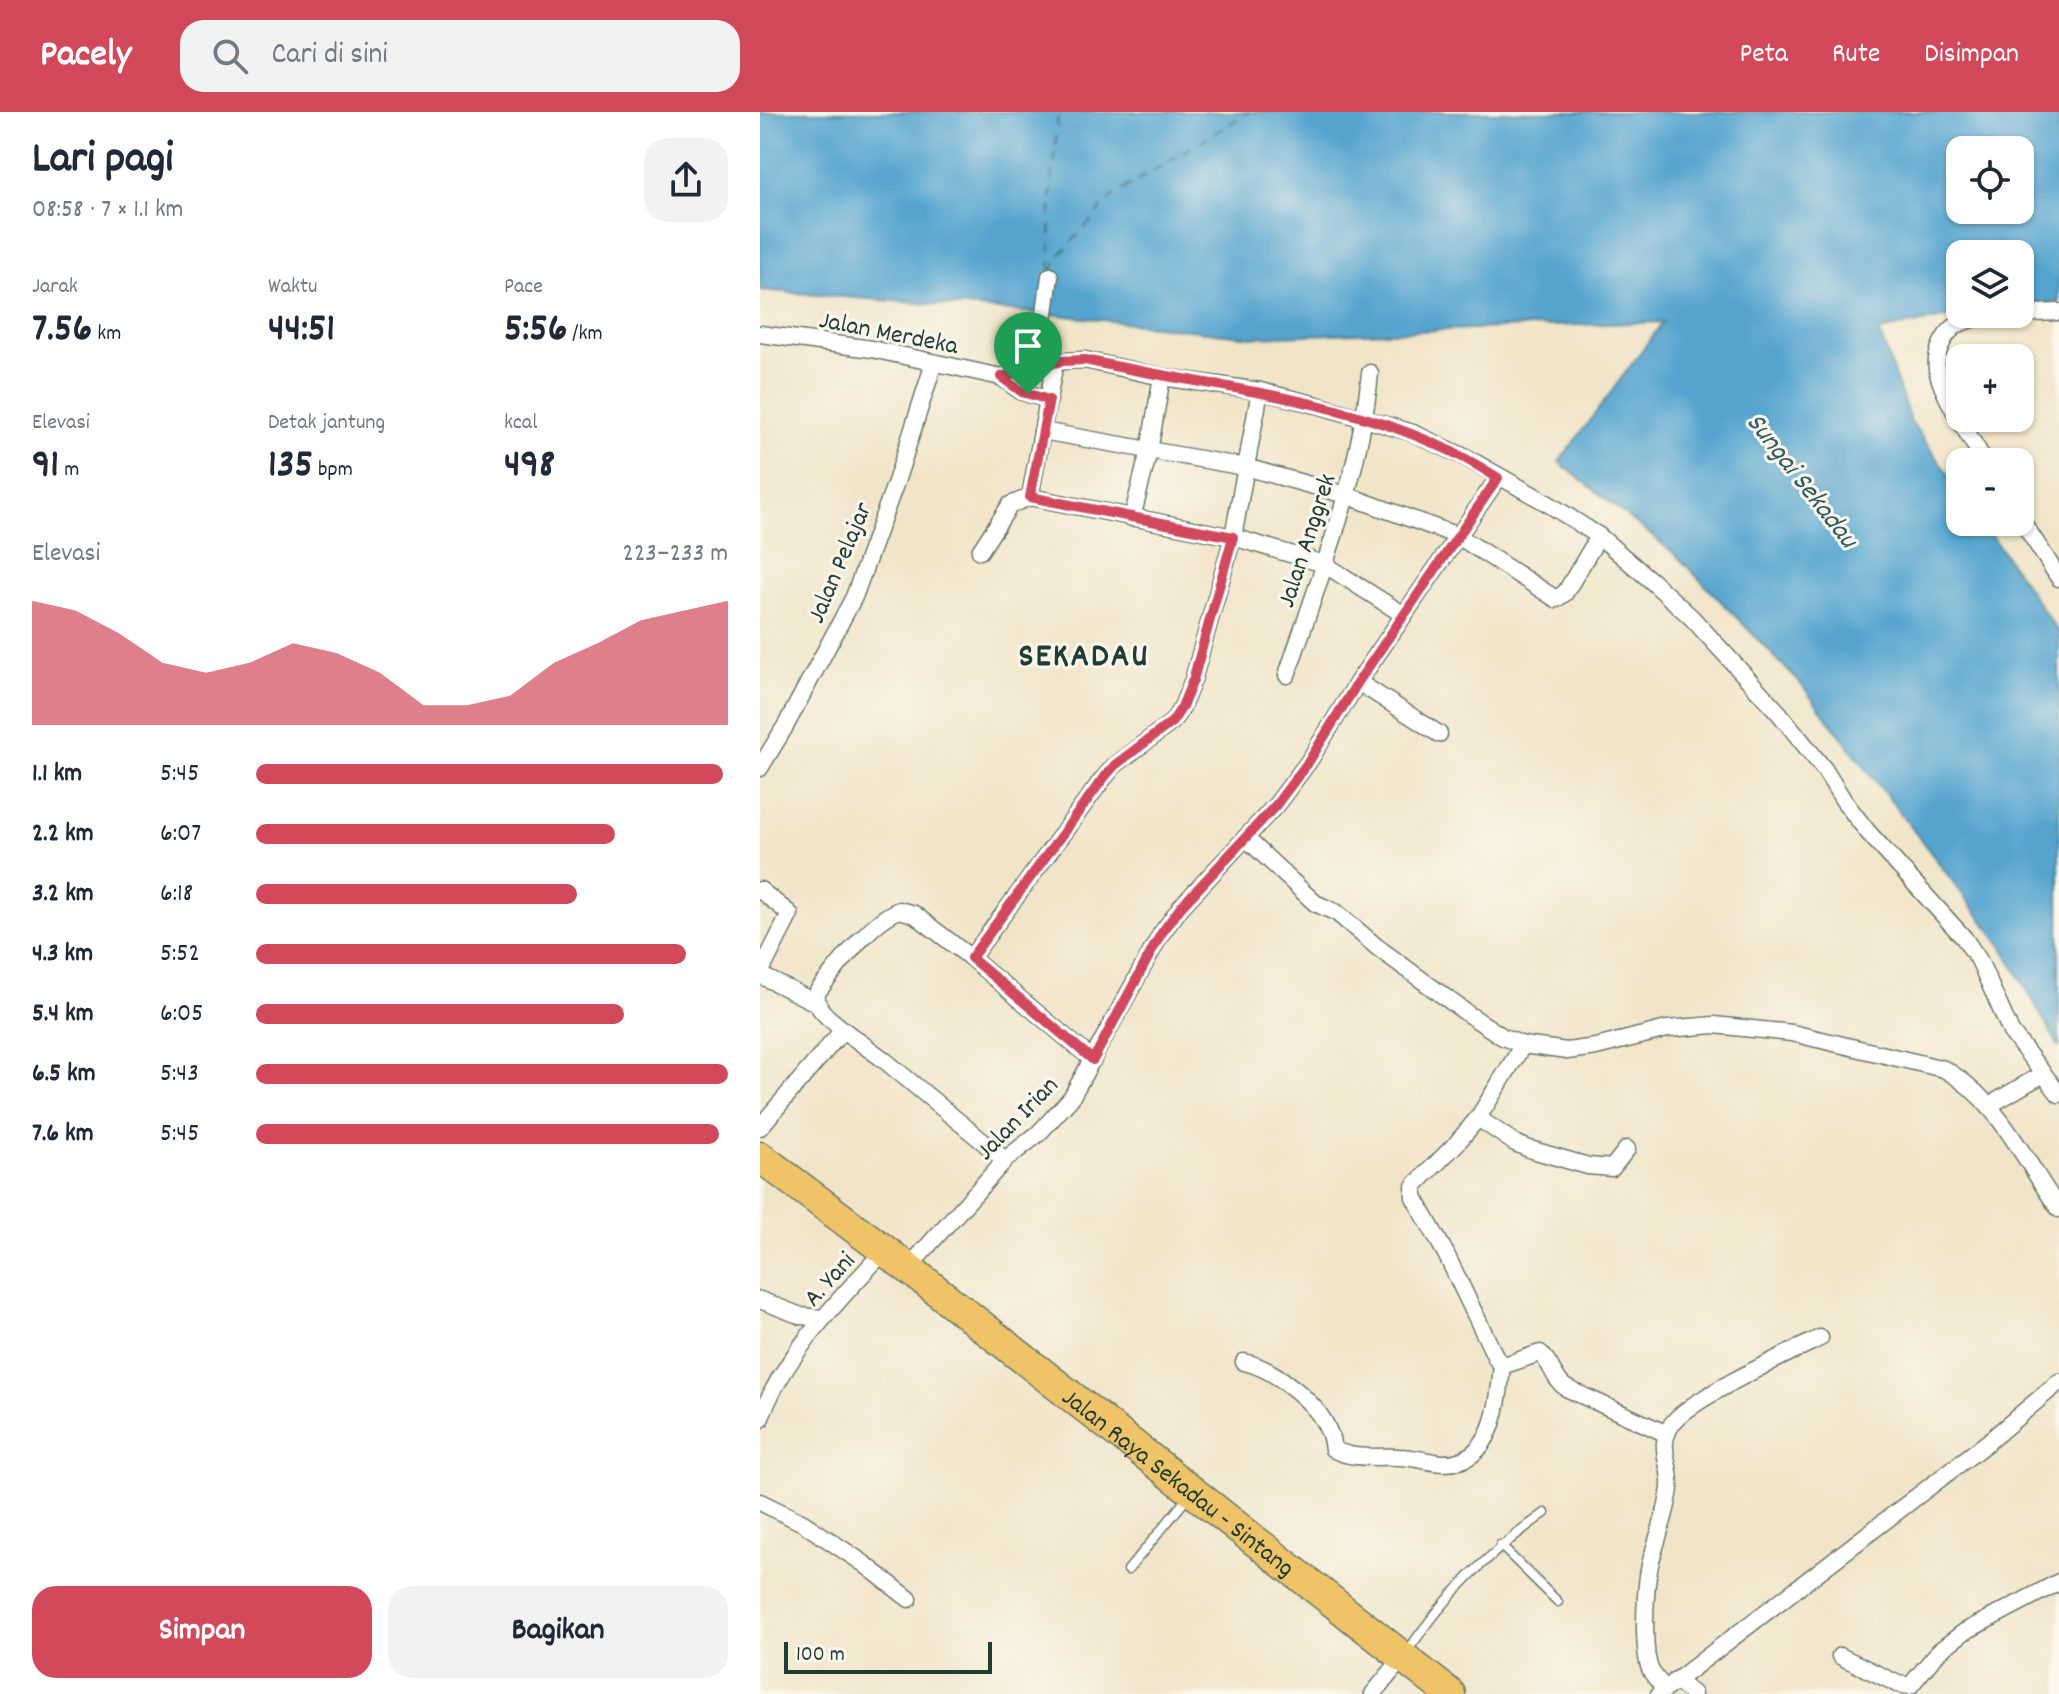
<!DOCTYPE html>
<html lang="id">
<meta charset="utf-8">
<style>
:root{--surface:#fff;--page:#f2f2f3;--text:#1f2937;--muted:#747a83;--accent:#d1495b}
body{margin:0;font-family:Dekko,sans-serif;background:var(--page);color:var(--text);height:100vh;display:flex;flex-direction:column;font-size:30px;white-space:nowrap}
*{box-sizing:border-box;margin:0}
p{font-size:26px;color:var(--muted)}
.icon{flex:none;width:44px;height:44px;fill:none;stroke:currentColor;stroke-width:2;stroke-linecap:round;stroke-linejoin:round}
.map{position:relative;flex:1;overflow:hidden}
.panel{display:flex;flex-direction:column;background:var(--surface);width:760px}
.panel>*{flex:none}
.controls{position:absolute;left:1186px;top:24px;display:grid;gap:16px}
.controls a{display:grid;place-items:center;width:88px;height:88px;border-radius:16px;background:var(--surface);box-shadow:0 2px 6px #0004;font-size:40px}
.scale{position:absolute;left:24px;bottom:20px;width:208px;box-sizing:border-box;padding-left:8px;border:4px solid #1f3d34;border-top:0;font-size:22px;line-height:28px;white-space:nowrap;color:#1f3d34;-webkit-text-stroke:6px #fbf7ec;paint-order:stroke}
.pin{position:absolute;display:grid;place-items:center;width:68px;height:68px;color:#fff;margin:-82px -34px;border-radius:50% 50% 50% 0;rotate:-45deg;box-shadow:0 0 8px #0007}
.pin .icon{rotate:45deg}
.round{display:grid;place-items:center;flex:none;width:84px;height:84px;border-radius:24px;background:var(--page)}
.overview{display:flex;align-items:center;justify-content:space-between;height:136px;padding:0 32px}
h1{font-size:44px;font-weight:700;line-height:60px}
.stats{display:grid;grid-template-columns:repeat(3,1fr);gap:12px;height:136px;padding:8px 32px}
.stats div{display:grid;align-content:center}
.stats b{font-size:40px;font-weight:700}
.stats small{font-size:22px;font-weight:400}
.stats p{font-size:22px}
.chart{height:224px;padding:16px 32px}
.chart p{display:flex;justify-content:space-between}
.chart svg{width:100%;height:144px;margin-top:8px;fill:var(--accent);opacity:.7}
.cta{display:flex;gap:16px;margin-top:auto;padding:16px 32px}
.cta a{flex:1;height:92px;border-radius:24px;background:var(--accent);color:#fff;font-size:32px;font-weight:700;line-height:92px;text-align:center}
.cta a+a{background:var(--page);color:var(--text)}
ul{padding:0 32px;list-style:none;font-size:26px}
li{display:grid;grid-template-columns:128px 96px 1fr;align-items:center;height:60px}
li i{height:20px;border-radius:10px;background:var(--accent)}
header{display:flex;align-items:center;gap:48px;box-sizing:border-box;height:112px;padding:0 40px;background:var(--accent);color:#fff}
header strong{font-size:38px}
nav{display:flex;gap:44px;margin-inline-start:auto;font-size:28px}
.search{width:560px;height:72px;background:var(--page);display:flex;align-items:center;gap:20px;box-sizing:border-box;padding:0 28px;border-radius:24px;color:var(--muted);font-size:30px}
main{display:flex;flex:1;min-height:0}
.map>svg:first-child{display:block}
.water{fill:#55a4cf;stroke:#3a7082;stroke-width:2;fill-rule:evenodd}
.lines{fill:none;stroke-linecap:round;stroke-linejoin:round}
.ferry{stroke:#2f5c62;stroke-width:2;stroke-dasharray:10 8;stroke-linecap:butt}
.lane-casing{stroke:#687868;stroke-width:11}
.street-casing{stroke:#687868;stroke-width:19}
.highway-casing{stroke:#687868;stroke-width:33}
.lane{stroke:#fff;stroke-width:8}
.street{stroke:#fff;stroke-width:16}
.highway{stroke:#efc469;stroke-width:30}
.route-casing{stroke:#fff;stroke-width:16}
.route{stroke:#d1495b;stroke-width:10}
.labels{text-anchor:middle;stroke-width:6;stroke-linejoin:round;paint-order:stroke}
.street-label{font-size:26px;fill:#1f3d34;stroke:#fbf7ec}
.water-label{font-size:28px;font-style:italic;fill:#2f5c62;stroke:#fbf7ec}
.district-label{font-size:34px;font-weight:bold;letter-spacing:2px;fill:#1f3d34;stroke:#fbf7ec}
</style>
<header>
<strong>Pacely</strong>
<div class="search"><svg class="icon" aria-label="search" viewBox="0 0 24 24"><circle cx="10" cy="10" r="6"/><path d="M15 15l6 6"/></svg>Cari di sini</div>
<nav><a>Peta</a><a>Rute</a><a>Disimpan</a></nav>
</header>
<main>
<section class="panel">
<div class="overview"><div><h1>Lari pagi</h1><p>08:58 · 7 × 1.1 km</p></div><a class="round"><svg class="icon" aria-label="share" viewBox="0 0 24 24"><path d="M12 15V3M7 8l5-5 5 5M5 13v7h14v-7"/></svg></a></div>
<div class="stats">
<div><p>Jarak</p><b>7.56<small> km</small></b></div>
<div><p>Waktu</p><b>44:51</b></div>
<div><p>Pace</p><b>5:56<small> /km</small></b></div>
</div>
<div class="stats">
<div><p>Elevasi</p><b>91<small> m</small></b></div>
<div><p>Detak jantung</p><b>135<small> bpm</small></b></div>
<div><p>kcal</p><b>498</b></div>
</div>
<div class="chart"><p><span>Elevasi</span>223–233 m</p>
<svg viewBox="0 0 160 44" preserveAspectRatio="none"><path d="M0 44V6L10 9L20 16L30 25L40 28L50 25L60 19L70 22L80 28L90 38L100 38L110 35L120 25L130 19L140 12L150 9L160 6V44z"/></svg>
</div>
<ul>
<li><b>1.1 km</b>5:45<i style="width:99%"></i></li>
<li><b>2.2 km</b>6:07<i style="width:76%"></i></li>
<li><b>3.2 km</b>6:18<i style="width:68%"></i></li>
<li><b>4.3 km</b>5:52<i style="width:91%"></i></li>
<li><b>5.4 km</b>6:05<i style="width:78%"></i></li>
<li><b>6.5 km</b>5:43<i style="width:100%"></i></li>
<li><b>7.6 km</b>5:45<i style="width:98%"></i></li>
</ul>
<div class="cta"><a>Simpan</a><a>Bagikan</a></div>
</section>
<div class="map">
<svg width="1299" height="1582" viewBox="0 0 1299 1582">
<rect width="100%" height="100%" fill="#fbf7ec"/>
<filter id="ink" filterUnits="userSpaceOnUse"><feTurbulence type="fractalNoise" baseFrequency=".0125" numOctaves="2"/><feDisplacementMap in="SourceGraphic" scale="16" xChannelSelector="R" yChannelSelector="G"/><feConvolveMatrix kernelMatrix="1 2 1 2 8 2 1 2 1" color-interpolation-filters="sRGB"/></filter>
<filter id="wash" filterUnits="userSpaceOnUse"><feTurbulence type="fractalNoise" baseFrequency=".006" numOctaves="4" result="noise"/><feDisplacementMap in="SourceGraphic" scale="32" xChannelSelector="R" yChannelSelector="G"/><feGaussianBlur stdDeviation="1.8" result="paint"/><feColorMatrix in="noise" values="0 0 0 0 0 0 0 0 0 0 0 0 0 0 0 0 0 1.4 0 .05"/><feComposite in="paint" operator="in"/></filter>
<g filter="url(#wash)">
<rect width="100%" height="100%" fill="#f1e5c9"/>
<path class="water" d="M0 0H1299V190L1260 195V142H1200V202H1204L1119 219 1150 308 1200 379V410H1222L1299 521V935L1243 835 1041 572 916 443 799 350 903 210 491 225 289 202 0 178ZM1200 38H1260V98H1200Z"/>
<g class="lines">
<g class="ferry">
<polyline points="290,159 291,84 298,0"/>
<polyline points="292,159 299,144 354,83 489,0"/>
</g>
</g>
</g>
<g filter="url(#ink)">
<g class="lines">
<defs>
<g id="lane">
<polyline points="740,1433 798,1490"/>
<polyline points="368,1458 429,1384"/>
<path d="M646 1541C688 1481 725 1444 785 1401"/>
</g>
<g id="street">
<polyline points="290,164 283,215 284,239 295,250"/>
<polyline points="0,222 112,237 241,265 302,249 325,248 402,265 500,279 557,293 653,321 707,346 787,391 839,424 895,472 932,506 1019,601 1064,657 1084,689 1107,719 1204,826 1219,848 1251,920 1299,982"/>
<polyline points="241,265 262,280 289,288"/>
<polyline points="282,319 485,355 586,383 698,424 796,487 805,481 839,424"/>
<path d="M1225 350C1212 328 1181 282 1177 257 1175 240 1185 218 1201 211 1222 201 1275 201 1299 200"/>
<polyline points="270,385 295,250"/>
<polyline points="372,406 389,339 402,265"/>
<polyline points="1260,406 1299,466"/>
<polyline points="220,439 250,393 270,385 473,425 564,452 644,503"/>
<path d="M527 563C560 464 600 365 610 261"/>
<polyline points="598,570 679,622"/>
<polyline points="0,656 26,613 94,485 137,367 174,251"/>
<path d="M487 727 555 791 577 801 617 835 708 902 743 925 763 933 807 939 836 935 907 917 954 913 1032 921 1184 957C1238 987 1264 1048 1299 1097"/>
<polyline points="0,778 30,802 1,859 2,864 56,891"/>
<polyline points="211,846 333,948"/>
<polyline points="83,918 123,947 245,1048"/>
<path d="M763 933 718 1006 696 1032 654 1074V1085L686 1142 737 1248 745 1253 780 1241C792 1251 793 1267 806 1276L907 1322"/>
<polyline points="1230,993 1283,962"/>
<polyline points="718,1006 755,1031 769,1037 828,1054 852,1056 867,1037"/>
<path d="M0 1015 83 918C71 907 51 896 58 879 79 854 109 810 139 798L154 802 211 846 342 668 355 653 412 610 422 595 433 568 473 425 500 279"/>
<polyline points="148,1156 245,1048 279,1021 311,986 401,822 421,795 516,693 549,649 598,570 738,366"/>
<polyline points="0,1188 41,1204 62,1206"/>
<path d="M484 1250C513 1256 557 1290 568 1318 571 1323 572 1331 573 1337 592 1348 618 1344 639 1345 654 1345 668 1350 682 1351 734 1353 739 1290 742 1251"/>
<path d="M0 1308C22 1245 80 1187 124 1139"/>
<polyline points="0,1390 43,1411 103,1451 149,1487"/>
<polyline points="1080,1544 1138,1572 1150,1574 1179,1539 1204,1520 1299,1470"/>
<polyline points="916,1568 933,1582"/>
<path d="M905 1576C900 1571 893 1564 890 1557 882 1537 885 1475 890 1453 896 1428 907 1403 910 1376 912 1353 896 1334 912 1312 929 1287 1029 1241 1060 1226"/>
<polyline points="613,1582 644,1544"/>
<polyline points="899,1582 1228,1330 1299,1270"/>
</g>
<g id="highway">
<path id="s1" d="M0 1045 148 1156 690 1582"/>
</g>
</defs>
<use href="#lane" class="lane-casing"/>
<use href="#street" class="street-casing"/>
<use href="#highway" class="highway-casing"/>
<use href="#lane" class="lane"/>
<use href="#street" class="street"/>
<use href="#highway" class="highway"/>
</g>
</g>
<g class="lines" filter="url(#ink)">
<defs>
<path id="route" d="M325 248C464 279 616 286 738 366L598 570 549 649 516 693 421 795 401 822 333 948 211 846 342 668 355 653 412 610 422 595 433 568 473 425 270 385 289 288 262 280 241 265 302 249Z"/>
</defs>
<use href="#route" class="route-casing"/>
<use href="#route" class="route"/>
</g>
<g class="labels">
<g class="street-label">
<text transform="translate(129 219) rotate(11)" y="9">Jalan Merdeka</text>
<text transform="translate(545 428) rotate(-72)" y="9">Jalan Anggrek</text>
<text transform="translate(78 450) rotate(-67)" y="9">Jalan Pelajar</text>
<text transform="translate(256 1005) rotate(-46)" y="9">Jalan Irian</text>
<text transform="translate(68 1166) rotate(-48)" y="9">A. Yani</text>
<text dy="9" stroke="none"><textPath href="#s1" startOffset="530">Jalan Raya Sekadau - Sintang</textPath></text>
</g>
<g class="water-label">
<text transform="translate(1044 367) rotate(52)" y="10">Sungai Sekadau</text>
</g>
<g class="district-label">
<text x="324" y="553">SEKADAU</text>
</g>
</g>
</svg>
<div class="controls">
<a><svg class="icon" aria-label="locate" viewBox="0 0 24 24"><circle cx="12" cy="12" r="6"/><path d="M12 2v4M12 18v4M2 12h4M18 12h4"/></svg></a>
<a><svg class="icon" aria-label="layers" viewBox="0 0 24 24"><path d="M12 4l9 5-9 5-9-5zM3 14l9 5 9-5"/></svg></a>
<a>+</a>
<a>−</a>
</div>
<div class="scale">100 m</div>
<div class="pin" style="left:268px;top:282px;background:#1e9e55"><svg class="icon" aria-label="arrive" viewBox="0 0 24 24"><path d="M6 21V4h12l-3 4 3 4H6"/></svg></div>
</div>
</main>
